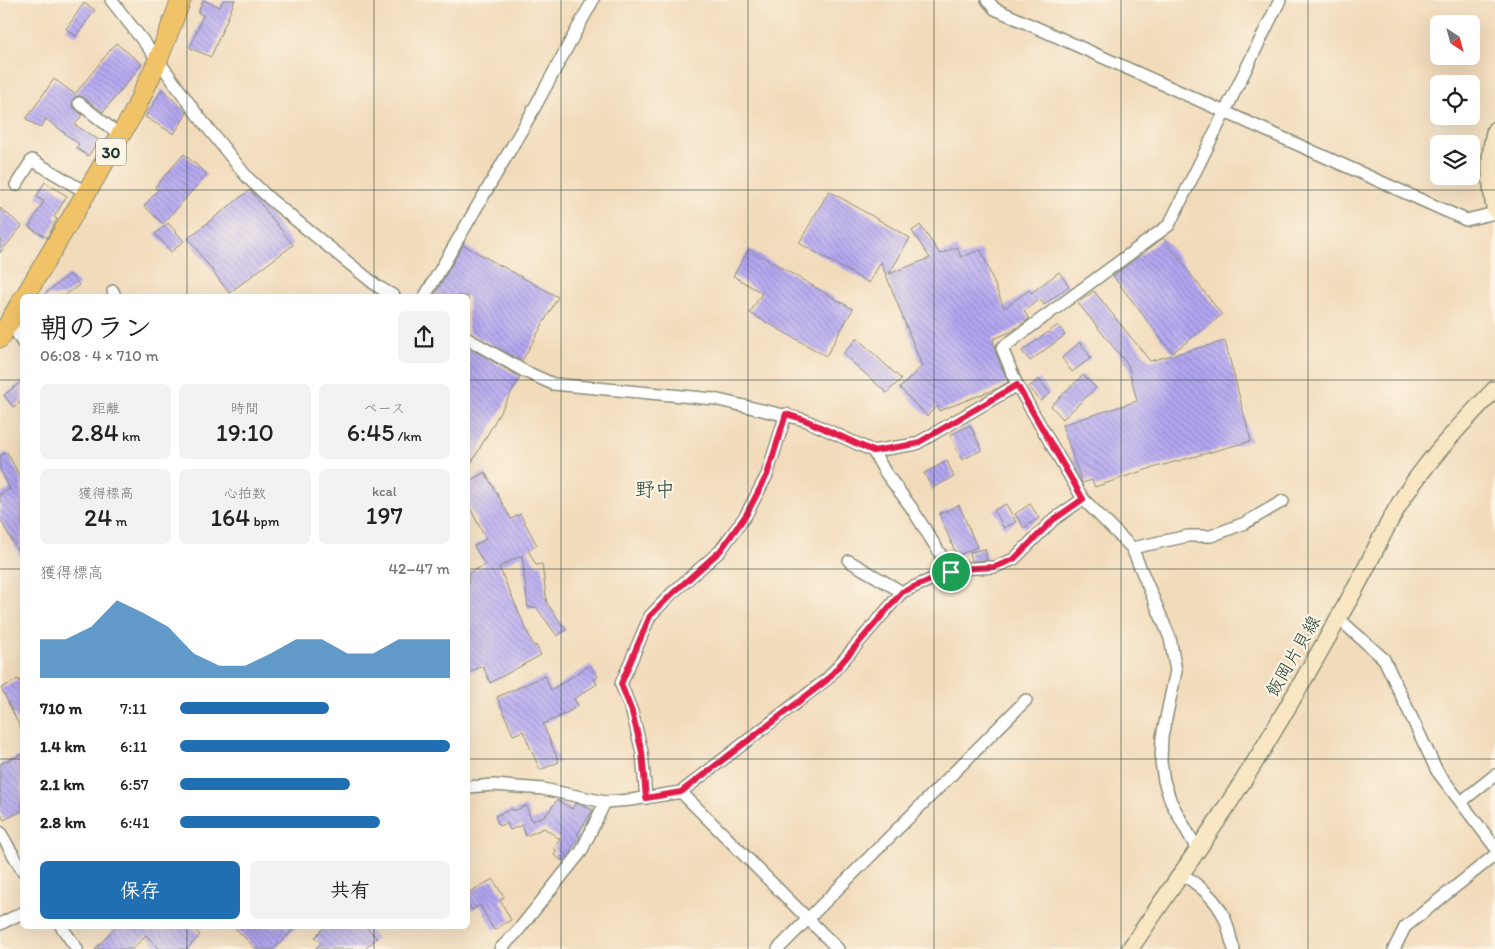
<!DOCTYPE html>
<html lang="ja">
<meta charset="utf-8">
<style>
:root{--surface:#fff;--page:#f2f2f2;--text:#222;--muted:#767676;--accent:#1f6fb2}
body{margin:0;font-family:Itim,"Klee One",sans-serif;background:var(--page);color:var(--text);height:100vh;display:flex;flex-direction:column;font-size:19px;white-space:nowrap}
*{box-sizing:border-box;margin:0}
p{font-size:16px;color:var(--muted)}
.icon{flex:none;width:28px;height:28px;fill:none;stroke:currentColor;stroke-width:2;stroke-linecap:round;stroke-linejoin:round}
.map{position:relative;flex:1;overflow:hidden}
.side{position:absolute;left:20px;top:294px;width:450px;height:635px;display:flex;flex-direction:column;background:var(--surface);border-radius:8px;box-shadow:0 5px 20px #0002}
.side>*{flex:none}
.needle{width:32px;rotate:144deg}
.fabs{position:absolute;left:1430px;top:15px;display:grid;gap:10px}
.fabs a{display:grid;place-items:center;width:50px;height:50px;border-radius:8px;background:var(--surface);box-shadow:0 5px 20px #0002;font-size:25px}
.pin{position:absolute;display:grid;place-items:center;width:42px;height:42px;color:#fff;margin:-21px;border:2px solid #fff;border-radius:50%;box-shadow:0 1px 5px #0007}
.round{display:grid;place-items:center;flex:none;width:52px;height:52px;border-radius:8px;background:var(--page)}
.summary{display:flex;align-items:center;justify-content:space-between;height:85px;padding:0 20px}
h1{font-size:28px;font-weight:600;line-height:38px}
.figures{display:grid;grid-template-columns:repeat(3,1fr);gap:8px;height:85px;padding:5px 20px}
.figures div{display:grid;align-content:center;border-radius:8px;background:var(--page);text-align:center}
.figures b{font-size:25px;font-weight:600}
.figures small{font-size:14px;font-weight:400}
.figures p{font-size:14px}
.chart{height:140px;padding:10px 20px}
.chart p{display:flex;justify-content:space-between}
.chart svg{width:100%;height:90px;margin-top:5px;fill:var(--accent);opacity:.7}
.button{display:flex;gap:10px;margin-top:auto;padding:10px 20px}
.button a{flex:1;height:58px;border-radius:8px;background:var(--accent);color:#fff;font-size:20px;font-weight:600;line-height:58px;text-align:center}
.button a+a{background:var(--page);color:var(--text)}
ul{padding:0 20px;list-style:none;font-size:16px}
li{display:grid;grid-template-columns:80px 60px 1fr;align-items:center;height:38px}
li i{height:12px;border-radius:6px;background:var(--accent)}
.map>svg:first-child{display:block}
.building{fill:url(#building-back-hatch)}
.lines{fill:none;stroke-linecap:round;stroke-linejoin:round}
.street-casing{stroke:#888c78;stroke-width:14}
.secondary-casing{stroke:#888c78;stroke-width:19}
.primary-casing{stroke:#888c78;stroke-width:21}
.street{stroke:#fff;stroke-width:11}
.secondary{stroke:#f9e7c3;stroke-width:16}
.primary{stroke:#f1c369;stroke-width:19}
.route-casing{stroke:#fff;stroke-width:10}
.route{stroke:#e11d48;stroke-width:6}
.grid{fill:none;stroke:#1f3d34;stroke-width:1;stroke-opacity:0.55}
.labels{text-anchor:middle;stroke-width:4.5;stroke-linejoin:round;paint-order:stroke}
.shield{fill:#fcf5e5;stroke:#617469;stroke-width:1}
.shield-label{font-size:16px;font-weight:bold;fill:#1f3d34}
.street-label{font-size:18px;fill:#1f3d34;stroke:#fcf5e5}
.quarter-label{font-size:20px;fill:#1f3d34;stroke:#fcf5e5}
</style>
<div class="map">
<svg width="1495" height="949" viewBox="0 0 1495 949">
<defs>
<pattern id="building-back-hatch" width="6" height="6" patternUnits="userSpaceOnUse" patternTransform="scale(1.25)"><rect width="6" height="6" fill="#b3a6f2"/><path d="M-1 5l2 2M0 0l6 6M5-1l2 2" fill="none" stroke="#9188c5"/></pattern>
</defs>
<rect width="100%" height="100%" fill="#fcf5e5"/>
<filter id="ink" filterUnits="userSpaceOnUse"><feTurbulence type="fractalNoise" baseFrequency=".02" numOctaves="2"/><feDisplacementMap in="SourceGraphic" scale="10" xChannelSelector="R" yChannelSelector="G"/><feConvolveMatrix kernelMatrix="1 2 1 2 8 2 1 2 1" color-interpolation-filters="sRGB"/></filter>
<filter id="wash" filterUnits="userSpaceOnUse"><feTurbulence type="fractalNoise" baseFrequency=".0096" numOctaves="4" result="noise"/><feDisplacementMap in="SourceGraphic" scale="20" xChannelSelector="R" yChannelSelector="G"/><feGaussianBlur stdDeviation="1.12" result="paint"/><feColorMatrix in="noise" values="0 0 0 0 0 0 0 0 0 0 0 0 0 0 0 0 0 1.4 0 .05"/><feComposite in="paint" operator="in"/></filter>
<g filter="url(#wash)">
<rect width="100%" height="100%" fill="#f2dbbb"/>
<g id="blocks">
<g class="building">
<polygon points="203,0 220,7 223,0 235,0 211,57 190,48 203,15 198,13"/>
<polygon points="84,3 95,10 76,36 66,29"/>
<polygon points="116,43 142,64 103,112 83,97 77,96 73,99 72,106 82,115 75,125 99,140 88,156 76,148 79,144 46,119 40,128 26,119 54,79 75,94"/>
<polygon points="162,89 187,113 174,134 145,117"/>
<polygon points="184,154 207,174 163,224 144,206 158,190 155,187"/>
<polygon points="45,182 67,196 54,217 57,219 47,238 29,227 44,201 36,197"/>
<polygon points="250,190 293,245 229,293 188,238"/>
<polygon points="829,191 910,238 889,274 930,258 912,231 920,225 940,254 957,247 961,257 981,250 1004,308 1029,290 1031,293 1059,272 1069,286 1044,305 1040,299 1024,311 1029,319 1010,332 993,339 995,351 1008,382 998,388 939,411 937,406 927,416 900,388 922,366 881,262 869,283 799,243"/>
<polygon points="0,208 22,226 0,253"/>
<polygon points="168,223 184,241 171,252 155,234"/>
<polygon points="1163,238 1222,315 1172,353 1113,276"/>
<polygon points="463,245 558,297 522,361 468,332 468,296 434,296"/>
<polygon points="749,249 853,309 826,356 750,313 762,293 733,276"/>
<polygon points="70,274 79,285 64,296 42,296"/>
<polygon points="1094,291 1150,361 1225,341 1251,441 1145,470 1095,487 1092,480 1082,483 1062,425 1137,401 1128,365 1078,303"/>
<polygon points="1058,325 1065,335 1030,361 1022,351"/>
<polygon points="857,338 901,379 887,393 843,354"/>
<polygon points="1080,342 1091,358 1072,372 1062,358"/>
<polygon points="468,347 520,377 468,469"/>
<polygon points="1083,375 1096,388 1063,419 1051,406"/>
<polygon points="1039,379 1050,393 1041,401 1029,387"/>
<polygon points="22,381 22,401 13,407 4,395"/>
<polygon points="970,425 982,450 962,460 950,435"/>
<polygon points="7,452 22,481 22,559 0,519 0,494 10,489 0,469 0,456"/>
<polygon points="947,461 954,477 932,488 924,473"/>
<polygon points="485,472 511,519 520,514 537,545 528,550 536,565 542,564 547,603 566,630 557,636 536,607 528,608 522,555 499,567 534,647 536,645 541,655 490,683 483,666 468,673 468,573 485,565 474,546 486,539 468,504 468,482"/>
<polygon points="1006,504 1016,522 1004,528 994,510"/>
<polygon points="1030,504 1039,518 1024,528 1015,514"/>
<polygon points="959,505 977,547 957,556 939,514"/>
<polygon points="985,549 987,560 972,561 970,552"/>
<polygon points="590,665 598,677 594,679 597,684 574,699 578,706 563,715 543,724 559,762 540,770 523,731 513,735 497,697 545,676 551,690"/>
<polygon points="19,679 22,686 22,731 1,688"/>
<polygon points="22,754 22,811 4,820 0,812 0,764"/>
<polygon points="557,800 572,809 575,803 585,806 593,810 577,835 580,837 562,861 554,855 557,851 554,849 560,839 544,828 526,836 522,825 510,830 507,823 499,826 495,816 512,809 513,811 526,806 532,821 546,815"/>
<polygon points="493,879 504,898 500,900 511,920 494,930 480,905 472,910 468,903 468,893"/>
<polygon points="117,926 191,926 200,935 187,949 160,949 146,935 133,949 95,949"/>
<polygon points="233,926 297,926 274,949 256,949"/>
<polygon points="326,926 365,926 377,938 365,949 315,949 321,943 315,937"/>
</g>
</g>
</g>
<g filter="url(#ink)">
<use href="#blocks" fill-opacity="0" stroke="#888c78" stroke-width="1"/>
<g class="lines">
<defs>
<g id="street">
<polyline points="111,0 158,60 196,113 247,177 271,200 377,286 394,296"/>
<polyline points="987,0 995,9 1466,220 1495,213"/>
<polyline points="79,103 121,136"/>
<polyline points="16,185 32,160 87,193"/>
<polyline points="113,291 115,296"/>
<polyline points="425,296 531,114 593,0"/>
<polyline points="10,321 22,342"/>
<polyline points="468,339 524,371 553,384 714,399 805,420 873,451 916,444 1017,385"/>
<polyline points="873,451 885,472 911,507 951,571"/>
<polyline points="1132,548 1188,536 1211,536 1245,523 1283,501"/>
<polyline points="849,561 902,592 956,569 995,567 1014,559 1053,520 1083,499"/>
<polyline points="1338,618 1384,659 1437,771 1495,847"/>
<polyline points="468,787 494,785 543,789 605,802 631,800 681,792 838,949"/>
<polyline points="681,792 827,679 902,592"/>
<polyline points="646,798 642,752 632,712 621,684 650,616 671,594 720,551 746,515 767,475 786,414"/>
<polyline points="1461,802 1495,775"/>
<polyline points="0,832 22,870"/>
<polyline points="1198,851 1171,802 1164,781 1161,762 1162,737 1176,671 1170,638 1132,548 1083,499 1017,385 1002,348 1169,225 1280,0"/>
<path d="M1182 874C1200 886 1216 898 1225 919 1229 928 1230 939 1234 949"/>
<polyline points="0,924 22,913"/>
<polyline points="61,926 77,949"/>
<polyline points="500,949 516,933 581,852 605,802"/>
<polyline points="778,949 1026,700"/>
<polyline points="1394,949 1405,927 1495,855"/>
</g>
<g id="secondary">
<path d="M1495 130C1488 157 1490 182 1495 210"/>
<path d="M1130 949C1177 879 1227 810 1270 737 1299 688 1327 639 1355 589 1373 557 1386 523 1407 492 1433 454 1463 422 1495 389"/>
</g>
<g id="primary">
<polyline points="25,296 133,114 158,60 181,0"/>
<polyline points="0,338 22,300"/>
</g>
</defs>
<use href="#street" class="street-casing"/>
<use href="#secondary" class="secondary-casing"/>
<use href="#primary" class="primary-casing"/>
<use href="#street" class="street"/>
<use href="#secondary" class="secondary"/>
<use href="#primary" class="primary"/>
</g>
</g>
<g class="lines" filter="url(#ink)">
<defs>
<polygon id="route" points="1017,385 1083,499 1053,520 1014,559 995,567 956,569 902,592 827,680 681,792 646,798 642,752 632,712 621,684 650,616 672,594 720,551 746,515 767,475 786,414 805,420 873,451 916,444"/>
</defs>
<use href="#route" class="route-casing"/>
<use href="#route" class="route"/>
</g>
<path class="grid" d="M187 0V296M374 0V296M561 0V949M748 0V949M934 0V949M1121 0V949M1308 0V949M0 190H1495M0 380H22M468 380H1495M0 569H22M468 569H1495M0 759H22M468 759H1495M187 926V949M374 926V949"/>
<g class="labels">
<rect class="shield" x="96" y="138.5" width="30" height="27" rx="4"/>
<g class="shield-label">
<text x="111" y="158">30</text>
</g>
<g class="street-label">
<text transform="translate(1293 656) rotate(-60)" y="6">飯岡片貝線</text>
</g>
<g class="quarter-label">
<text x="655" y="496">野中</text>
</g>
</g>
</svg>
<div class="fabs">
<a><svg class="needle" viewBox="-14 -14 28 28"><path d="M0-13l5 13h-10z" fill="#e53935"/><path d="M0 13l5-13h-10z" fill="#767676"/></svg></a>
<a><svg class="icon" aria-label="locate" viewBox="0 0 24 24"><circle cx="12" cy="12" r="6"/><path d="M12 2v4M12 18v4M2 12h4M18 12h4"/></svg></a>
<a><svg class="icon" aria-label="layers" viewBox="0 0 24 24"><path d="M12 4l9 5-9 5-9-5zM3 14l9 5 9-5"/></svg></a>
</div>
<div class="pin" style="left:951px;top:572px;background:#1e9e55"><svg class="icon" aria-label="arrive" viewBox="0 0 24 24"><path d="M6 21V4h12l-3 4 3 4H6"/></svg></div>
<section class="side">
<div class="summary"><div><h1>朝のラン</h1><p>06:08 · 4 × 710 m</p></div><a class="round"><svg class="icon" aria-label="share" viewBox="0 0 24 24"><path d="M12 15V3M7 8l5-5 5 5M5 13v7h14v-7"/></svg></a></div>
<div class="figures">
<div><p>距離</p><b>2.84<small> km</small></b></div>
<div><p>時間</p><b>19:10</b></div>
<div><p>ペース</p><b>6:45<small> /km</small></b></div>
</div>
<div class="figures">
<div><p>獲得標高</p><b>24<small> m</small></b></div>
<div><p>心拍数</p><b>164<small> bpm</small></b></div>
<div><p>kcal</p><b>197</b></div>
</div>
<div class="chart"><p><span>獲得標高</span>42–47 m</p>
<svg viewBox="0 0 160 44" preserveAspectRatio="none"><path d="M0 44V25L10 25L20 19L30 6L40 12L50 19L60 32L70 38L80 38L90 32L100 25L110 25L120 32L130 32L140 25L150 25L160 25V44z"/></svg>
</div>
<ul>
<li><b>710 m</b>7:11<i style="width:55%"></i></li>
<li><b>1.4 km</b>6:11<i style="width:100%"></i></li>
<li><b>2.1 km</b>6:57<i style="width:63%"></i></li>
<li><b>2.8 km</b>6:41<i style="width:74%"></i></li>
</ul>
<div class="button"><a>保存</a><a>共有</a></div>
</section>
</div>
